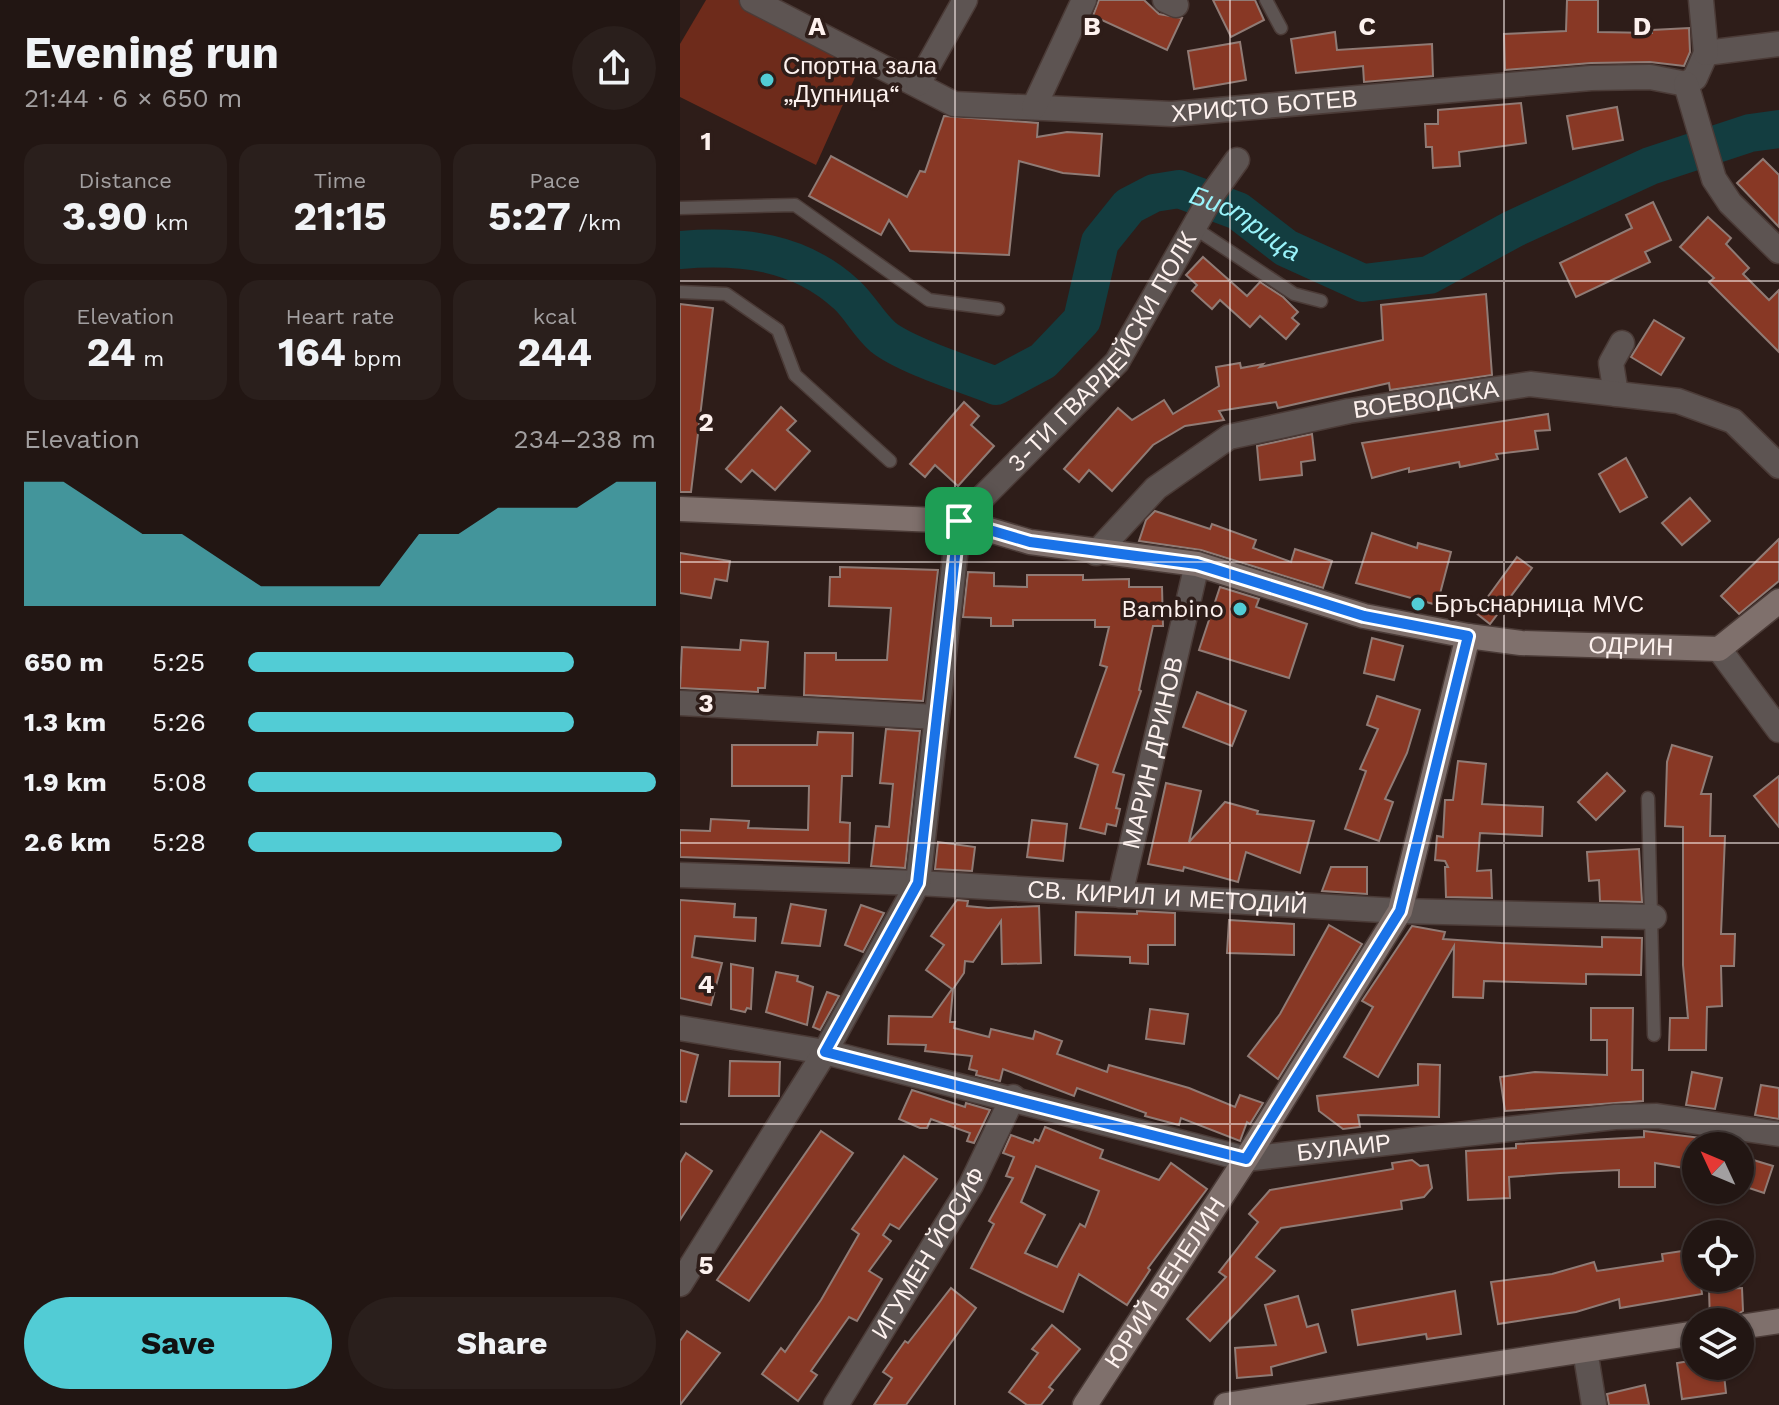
<!DOCTYPE html>
<meta charset="utf-8">
<style>
:root{--surface:#221613;--page:#2a1f1c;--text:#f1f3f6;--muted:#a29fa0;--line:#3f3533;--accent:#52ccd5}
body{margin:0;font-family:"Work Sans",sans-serif;background:var(--page);color:var(--text);height:100vh;display:flex;flex-direction:column;font-size:30px;white-space:nowrap}
*{box-sizing:border-box;margin:0}
p{font-size:26px;color:var(--muted)}
.icon{flex:none;width:44px;height:44px;fill:none;stroke:currentColor;stroke-width:2;stroke-linecap:round;stroke-linejoin:round}
.map{position:relative;flex:1;overflow:hidden}
.drawer{display:flex;flex-direction:column;background:var(--surface);width:680px}
.drawer>*{flex:none}
.needle{width:52px;rotate:314deg}
.tools{position:absolute;left:1002px;top:1132px;display:grid;gap:16px}
.tools a{display:grid;place-items:center;width:72px;height:72px;border-radius:50%;background:var(--surface);box-shadow:0 2px 6px #0004,0 0 0 2px var(--line);font-size:40px}
.pin{position:absolute;display:grid;place-items:center;width:68px;height:68px;color:#fff;margin:-34px;border-radius:16px;box-shadow:0 4px 12px #0006}
.round{display:grid;place-items:center;flex:none;width:84px;height:84px;border-radius:42px;background:var(--page)}
.headline{display:flex;align-items:center;justify-content:space-between;height:136px;padding:0 24px}
h1{font-size:44px;font-weight:700;line-height:60px}
.metrics{display:grid;grid-template-columns:repeat(3,1fr);gap:12px;height:136px;padding:8px 24px}
.metrics div{display:grid;align-content:center;border-radius:20px;background:var(--page);text-align:center}
.metrics b{font-size:40px;font-weight:700}
.metrics small{font-size:22px;font-weight:400}
.metrics p{font-size:22px}
.chart{height:224px;padding:16px 24px}
.chart p{display:flex;justify-content:space-between}
.chart svg{width:100%;height:144px;margin-top:8px;fill:var(--accent);opacity:.7}
.cta{display:flex;gap:16px;margin-top:auto;padding:16px 24px}
.cta a{flex:1;height:92px;border-radius:48px;background:var(--accent);color:#111;font-size:32px;font-weight:700;line-height:92px;text-align:center}
.cta a+a{background:var(--page);color:var(--text)}
ul{padding:0 24px;list-style:none;font-size:26px}
li{display:grid;grid-template-columns:128px 96px 1fr;align-items:center;height:60px}
li i{height:20px;border-radius:10px;background:var(--accent)}
main{display:flex;flex:1;min-height:0}
.map>svg:first-child{display:block}
.green{fill:#6e2b1b}
.lines{fill:none;stroke-linecap:round;stroke-linejoin:round}
.river{stroke:#133d40;stroke-width:38}
.building{fill:#883825;stroke:#907b75;stroke-width:2;fill-rule:evenodd}
.lane-casing{stroke:#4b3b37;stroke-width:15}
.street-casing{stroke:#4b3b37;stroke-width:27}
.secondary-casing{stroke:#4b3b37;stroke-width:27}
.lane{stroke:#5d5452;stroke-width:12}
.street{stroke:#5d5452;stroke-width:24}
.secondary{stroke:#7f706c;stroke-width:24}
.route-casing{stroke:#fff;stroke-width:16}
.route{stroke:#1a73e8;stroke-width:10}
.grid{fill:none;stroke:#fdf1ee;stroke-width:2;stroke-opacity:0.55}
.poi-dot{fill:#52ccd5;stroke:#2e1d19;stroke-width:3}
.labels{text-anchor:middle;stroke-width:7;stroke-linejoin:round;paint-order:stroke}
.poi-label{font-size:24px;fill:#fdf1ee;stroke:#2e1d19;text-anchor:start}
.street-label{font-size:24px;fill:#fdf1ee;stroke:#2e1d19}
.water-label{font-size:26px;font-style:italic;fill:#99f3fa;stroke:#2e1d19}
.grid-label{font-size:26px;text-anchor:middle;font-weight:bold;fill:#fdf1ee;stroke:#2e1d19;stroke-width:7;stroke-linejoin:round;paint-order:stroke}
</style>
<main>
<section class="drawer">
<div class="headline"><div><h1>Evening run</h1><p>21:44 · 6 × 650 m</p></div><a class="round"><svg class="icon" aria-label="share" viewBox="0 0 24 24"><path d="M12 15V3M7 8l5-5 5 5M5 13v7h14v-7"/></svg></a></div>
<div class="metrics">
<div><p>Distance</p><b>3.90<small> km</small></b></div>
<div><p>Time</p><b>21:15</b></div>
<div><p>Pace</p><b>5:27<small> /km</small></b></div>
</div>
<div class="metrics">
<div><p>Elevation</p><b>24<small> m</small></b></div>
<div><p>Heart rate</p><b>164<small> bpm</small></b></div>
<div><p>kcal</p><b>244</b></div>
</div>
<div class="chart"><p><span>Elevation</span>234–238 m</p>
<svg viewBox="0 0 160 44" preserveAspectRatio="none"><path d="M0 44V6L10 6L20 14L30 22L40 22L50 30L60 38L70 38L80 38L90 38L100 22L110 22L120 14L130 14L140 14L150 6L160 6V44z"/></svg>
</div>
<ul>
<li><b>650 m</b>5:25<i style="width:80%"></i></li>
<li><b>1.3 km</b>5:26<i style="width:80%"></i></li>
<li><b>1.9 km</b>5:08<i style="width:100%"></i></li>
<li><b>2.6 km</b>5:28<i style="width:77%"></i></li>
</ul>
<div class="cta"><a>Save</a><a>Share</a></div>
</section>
<div class="map">
<svg width="1099" height="1405" viewBox="0 0 1099 1405">
<rect width="100%" height="100%" fill="#2e1d19"/>
<polygon class="green" points="26,0 59,0 181,64 136,165 0,97 0,44"/>
<g class="lines">
<path class="river" id="s1" d="M0 250C61 245 120 251 167 295 180 307 189 325 203 337 225 355 288 375 316 386L363 361 402 320 420 242 449 206 474 193 499 189 558 211 606 248 683 283 749 275 833 229 970 166 1070 133 1099 129"/>
</g>
<g class="building">
<polygon points="419,0 464,0 479,14 502,18 487,50 413,16"/>
<polygon points="533,0 575,0 584,20 551,37"/>
<polygon points="887,0 918,0 918,32 972,33 972,30 1009,28 1010,52 1004,66 970,62 911,63 825,70 824,34 886,31"/>
<polygon points="655,32 657,50 752,44 753,76 684,82 683,66 616,73 611,39"/>
<polygon points="560,42 566,80 514,89 508,51"/>
<polygon points="841,103 846,143 779,152 780,166 753,168 752,147 746,147 745,124 758,124 758,110"/>
<polygon points="937,107 943,140 893,149 887,116"/>
<polygon points="264,116 358,123 357,137 387,132 422,134 419,176 383,173 339,161 329,255 230,251 209,220 201,235 129,196 151,156 227,197 240,171 245,172"/>
<polygon points="1083,159 1099,175 1099,227 1057,183"/>
<polygon points="973,202 991,240 965,252 970,262 896,297 880,263 952,228 946,215"/>
<polygon points="1028,217 1051,238 1046,244 1069,268 1063,274 1089,300 1099,290 1099,352 1029,282 1034,278 1000,247"/>
<polygon points="523,257 567,296 580,282 603,297 618,312 612,318 619,324 606,339 580,316 570,327 540,300 532,309 512,291 517,285 506,275"/>
<polygon points="806,294 812,375 710,390 709,383 598,408 596,402 539,411 544,420 505,426 473,445 432,491 409,470 399,482 384,469 438,408 452,420 484,400 493,414 539,386 536,367 560,363 561,368 583,364 580,367 703,340 701,305"/>
<polygon points="0,304 33,308 11,492 0,492"/>
<polygon points="974,320 1004,338 981,375 951,357"/>
<polygon points="284,402 299,416 291,425 314,446 278,486 255,465 245,477 230,464"/>
<polygon points="101,407 116,421 107,430 130,451 95,490 72,470 61,482 46,469"/>
<polygon points="868,414 870,430 855,431 858,449 816,454 818,459 780,467 779,462 729,472 729,468 692,478 682,443"/>
<polygon points="632,434 635,460 621,462 622,475 580,480 577,446"/>
<polygon points="946,458 967,497 940,512 919,474"/>
<polygon points="1010,498 1030,521 1002,545 982,523"/>
<polygon points="475,511 530,529 532,524 576,540 573,548 611,562 615,549 652,561 643,588 521,550 459,541 466,520"/>
<polygon points="692,533 737,548 738,543 771,552 757,605 676,583"/>
<polygon points="1099,539 1099,581 1059,614 1041,596"/>
<polygon points="0,553 50,561 47,581 35,579 31,598 0,593"/>
<polygon points="837,557 852,568 810,624 796,613"/>
<polygon points="160,567 258,570 243,701 124,695 125,653 156,653 156,660 207,660 211,608 149,606 150,577 160,577"/>
<polygon points="288,572 314,573 314,586 347,587 347,575 403,575 403,580 449,579 449,587 482,587 483,626 473,626 459,690 461,691 433,772 444,775 436,808 440,809 436,826 427,824 425,834 400,828 418,765 395,757 427,667 420,665 429,627 415,627 415,620 333,620 333,626 311,626 311,618 283,617"/>
<polygon points="540,587 579,599 576,607 627,624 609,678 519,650"/>
<polygon points="692,638 723,646 714,680 684,673"/>
<polygon points="61,640 88,642 85,688 78,688 78,692 0,688 2,647 60,650"/>
<polygon points="517,692 566,711 552,746 503,727"/>
<polygon points="697,696 740,710 727,753 705,799 713,802 699,841 665,829 686,771 680,769 698,729 687,725"/>
<polygon points="206,729 240,731 225,868 191,866 196,826 209,827 213,784 200,783"/>
<polygon points="138,732 173,733 172,776 162,776 160,822 170,823 169,863 0,857 0,830 30,831 31,819 69,821 68,828 128,830 129,786 52,786 52,745 137,745"/>
<polygon points="992,745 1032,757 1021,794 1031,794 1030,836 1045,836 1041,934 1055,934 1054,966 1041,966 1042,1006 1027,1007 1026,1050 989,1050 990,1018 1008,1018 1003,965 1003,827 985,826 987,762"/>
<polygon points="778,761 806,764 802,804 863,807 862,836 800,833 797,871 811,870 812,898 766,897 765,867 768,867 765,861 755,860 757,836 763,837 765,800 773,800"/>
<polygon points="927,773 945,791 916,820 898,802"/>
<polygon points="1099,776 1099,827 1074,796"/>
<polygon points="486,783 521,791 509,842 545,802 578,811 577,814 634,821 620,873 566,852 558,882 504,867 503,871 468,864"/>
<polygon points="352,820 387,824 383,861 347,857"/>
<polygon points="258,842 295,847 292,871 255,869"/>
<polygon points="959,849 962,902 920,901 919,880 909,881 907,852"/>
<polygon points="651,867 687,867 687,894 642,891"/>
<polygon points="0,900 55,904 54,917 76,918 75,941 15,936 12,957 42,963 31,1005 0,998"/>
<polygon points="277,900 288,901 287,906 308,908 359,906 361,963 322,964 321,921 293,962 285,961 284,973 273,989 270,1022 275,1022 274,1028 309,1037 311,1029 353,1039 355,1031 382,1041 377,1054 427,1072 429,1065 509,1088 555,1107 560,1095 583,1103 570,1124 567,1122 560,1141 501,1118 499,1125 465,1116 466,1113 397,1088 394,1096 323,1069 320,1081 296,1075 297,1071 289,1069 292,1056 245,1051 246,1045 208,1044 209,1016 252,1017 272,989 246,970 264,945 251,936"/>
<polygon points="111,904 146,910 140,946 102,943"/>
<polygon points="181,905 204,913 183,952 165,945"/>
<polygon points="457,911 495,913 495,945 468,945 468,964 450,963 450,957 395,955 396,912 457,914"/>
<polygon points="549,920 614,924 614,955 547,953"/>
<polygon points="649,925 682,944 598,1079 568,1056 600,1014"/>
<polygon points="732,926 765,932 763,939 821,943 922,947 922,937 962,938 961,975 906,974 906,984 804,981 803,998 773,997 774,946 698,1077 664,1057 693,1007 682,1001"/>
<polygon points="51,964 73,968 71,1009 67,1008 65,1012 51,1009"/>
<polygon points="96,972 118,976 117,981 133,987 127,1025 86,1012"/>
<polygon points="147,992 159,996 140,1030 133,1027"/>
<polygon points="911,1008 953,1008 952,1070 963,1070 963,1101 825,1111 820,1077 855,1072 927,1075 927,1040 911,1040"/>
<polygon points="470,1009 508,1014 504,1044 466,1039"/>
<polygon points="0,1050 18,1055 6,1102 0,1101"/>
<polygon points="50,1061 100,1062 99,1096 49,1096"/>
<polygon points="738,1064 760,1065 759,1117 678,1115 680,1127 663,1129 639,1111 637,1096 738,1085"/>
<polygon points="1012,1072 1042,1078 1035,1109 1006,1105"/>
<polygon points="1081,1085 1099,1088 1099,1119 1075,1115"/>
<polygon points="232,1090 285,1107 286,1103 310,1110 294,1143 287,1141 290,1133 251,1119 247,1128 240,1128 219,1119"/>
<path d="M365 1127 423 1150 420 1158 479 1180 491 1163 527 1189 468 1268 470 1270 447 1305 399 1274 383 1312 291 1268 314 1224 309 1221 333 1178 326 1176 334 1157 323 1153 331 1135 353 1143 355 1139 359 1141ZM356 1166 419 1191 405 1227 400 1224 377 1267 345 1253 365 1215 341 1202Z"/>
<polygon points="141,1131 173,1153 69,1301 37,1280"/>
<polygon points="964,1131 1030,1139 1028,1146 1016,1146 1016,1170 975,1163 975,1187 939,1187 939,1170 880,1173 829,1177 830,1198 788,1200 786,1151 836,1148 836,1144 964,1137"/>
<polygon points="6,1153 32,1171 0,1220 0,1163"/>
<polygon points="224,1156 257,1179 219,1229 210,1224 203,1235 211,1241 189,1271 202,1279 177,1321 169,1317 131,1371 137,1375 118,1401 82,1374 101,1348 105,1352 141,1300 179,1234 172,1229"/>
<polygon points="1060,1156 1093,1166 1084,1193 1060,1185"/>
<polygon points="732,1160 740,1166 748,1165 752,1188 744,1197 721,1201 722,1209 601,1228 576,1257 595,1271 530,1341 507,1319 546,1277 539,1272 578,1222 569,1214 590,1190 713,1169 712,1163"/>
<polygon points="1016,1249 1016,1278 1020,1278 1022,1294 940,1308 939,1299 896,1312 818,1324 811,1282 872,1274 914,1262 917,1271 983,1261 982,1254"/>
<polygon points="271,1288 296,1308 226,1405 194,1405 212,1378 203,1372 225,1341 228,1343"/>
<polygon points="1062,1288 1063,1311 1047,1320 1030,1321 1029,1290"/>
<polygon points="775,1291 781,1334 747,1339 746,1334 678,1345 672,1310"/>
<polygon points="618,1296 627,1327 638,1324 646,1352 591,1367 592,1375 557,1378 555,1348 596,1345 585,1305"/>
<polygon points="372,1325 400,1349 369,1387 373,1390 361,1405 347,1405 329,1392 358,1353 352,1349"/>
<polygon points="7,1331 40,1353 0,1405 0,1341"/>
<polygon points="1016,1360 1016,1366 1043,1366 1046,1393 1002,1399 997,1363"/>
<polygon points="965,1385 969,1405 929,1405 927,1394"/>
</g>
<g class="lines">
<defs>
<g id="lane">
<polyline points="586,0 601,28"/>
<polyline points="0,208 115,205 249,300 318,309"/>
<polyline points="516,229 614,294 641,301"/>
<polyline points="0,292 46,294 98,330 115,375 210,461"/>
<polyline points="968,798 974,1035"/>
</g>
<g id="street">
<path id="s2" d="M72 0 274 104 492 114 911 78 970 77 1006 84 1015 78 1026 53 1099 44"/>
<polyline points="485,0 496,5"/>
<polyline points="1021,0 1026,53"/>
<polyline points="238,84 285,0"/>
<polyline points="1006,84 1034,179 1050,203 1099,251"/>
<polyline points="354,107 404,0"/>
<polyline points="936,394 931,363 942,343"/>
<path id="s3" d="M416 553 476 488 549 437 669 411 850 384 998 401 1053 421 1099 466"/>
<polyline points="1039,649 1099,730"/>
<polyline points="0,703 256,717"/>
<path id="s4" d="M0 875 238 883 720 911 974 917"/>
<path id="s5" d="M440 895 517 564"/>
<path id="s6" d="M0 1028 145 1052 566 1159 935 1117 977 1116 1099 1134"/>
<path id="s7" d="M0 1284 145 1052 238 883 279 521 437 362 534 192 557 160"/>
<polyline points="905,1350 914,1405"/>
<path id="s8" d="M156 1405 291 1185 333 1097"/>
</g>
<g id="secondary">
<path id="s9" d="M0 509 279 521 350 542 517 564 684 616 788 636 841 643 1039 649 1099 601"/>
<polyline points="1060,1327 1099,1321"/>
<path id="s10" d="M405 1405 566 1159 720 911 788 636"/>
<polyline points="546,1405 1016,1333"/>
</g>
</defs>
<use href="#lane" class="lane-casing"/>
<use href="#street" class="street-casing"/>
<use href="#secondary" class="secondary-casing"/>
<use href="#lane" class="lane"/>
<use href="#street" class="street"/>
<use href="#secondary" class="secondary"/>
</g>
<g class="lines">
<defs>
<polygon id="route" points="279,521 350,542 517,564 684,616 788,636 720,911 566,1159 145,1052 238,883"/>
</defs>
<use href="#route" class="route-casing"/>
<use href="#route" class="route"/>
</g>
<path class="grid" d="M275 0V1405M550 0V1405M824 0V1405M0 281H1099M0 562H1099M0 843H1099M0 1124H1099"/>
<g class="poi-dot">
<circle cx="87" cy="80" r="8"/>
<circle cx="738" cy="604" r="8"/>
<circle cx="560" cy="609" r="8"/>
</g>
<g class="labels">
<g class="poi-label">
<text x="103" y="74">Спортна зала<tspan x="103" dy="28">„Дупница“</tspan></text>
<text x="754" y="612">Бръснарница MVC</text>
<text x="544" y="617" text-anchor="end">Bambino</text>
</g>
<g class="street-label">
<text dy="8" stroke="none"><textPath href="#s2" startOffset="538">ХРИСТО БОТЕВ</textPath></text>
<text dy="8" stroke="none"><textPath href="#s7" startOffset="1054">3-ТИ ГВАРДЕЙСКИ ПОЛК</textPath></text>
<text dy="8" stroke="none"><textPath href="#s3" startOffset="378">ВОЕВОДСКА</textPath></text>
<text dy="8" stroke="none"><textPath href="#s9" startOffset="966">ОДРИН</textPath></text>
<text dy="8" stroke="none"><textPath href="#s5" startOffset="146">МАРИН ДРИНОВ</textPath></text>
<text dy="8" stroke="none"><textPath href="#s4" startOffset="488">СВ. КИРИЛ И МЕТОДИЙ</textPath></text>
<text dy="8" stroke="none"><textPath href="#s6" startOffset="680">БУЛАИР</textPath></text>
<text dy="8" stroke="none"><textPath href="#s8" startOffset="178">ИГУМЕН ЙОСИФ</textPath></text>
<text dy="8" stroke="none"><textPath href="#s10" startOffset="146">ЮРИЙ ВЕНЕЛИН</textPath></text>
</g>
<g class="water-label">
<text dy="9" stroke="none"><textPath href="#s1" startOffset="722">Бистрица</textPath></text>
</g>
</g>
<g class="grid-label">
<text x="137" y="35">A</text>
<text x="412" y="35">B</text>
<text x="687" y="35">C</text>
<text x="962" y="35">D</text>
<text x="26" y="150">1</text>
<text x="26" y="431">2</text>
<text x="26" y="712">3</text>
<text x="26" y="993">4</text>
<text x="26" y="1274">5</text>
</g>
</svg>
<div class="tools">
<a><svg class="needle" viewBox="-14 -14 28 28"><path d="M0-13l5 13h-10z" fill="#e53935"/><path d="M0 13l5-13h-10z" fill="#a29fa0"/></svg></a>
<a><svg class="icon" aria-label="locate" viewBox="0 0 24 24"><circle cx="12" cy="12" r="6"/><path d="M12 2v4M12 18v4M2 12h4M18 12h4"/></svg></a>
<a><svg class="icon" aria-label="layers" viewBox="0 0 24 24"><path d="M12 4l9 5-9 5-9-5zM3 14l9 5 9-5"/></svg></a>
</div>
<div class="pin" style="left:279px;top:521px;background:#1e9e55"><svg class="icon" aria-label="arrive" viewBox="0 0 24 24"><path d="M6 21V4h12l-3 4 3 4H6"/></svg></div>
</div>
</main>
